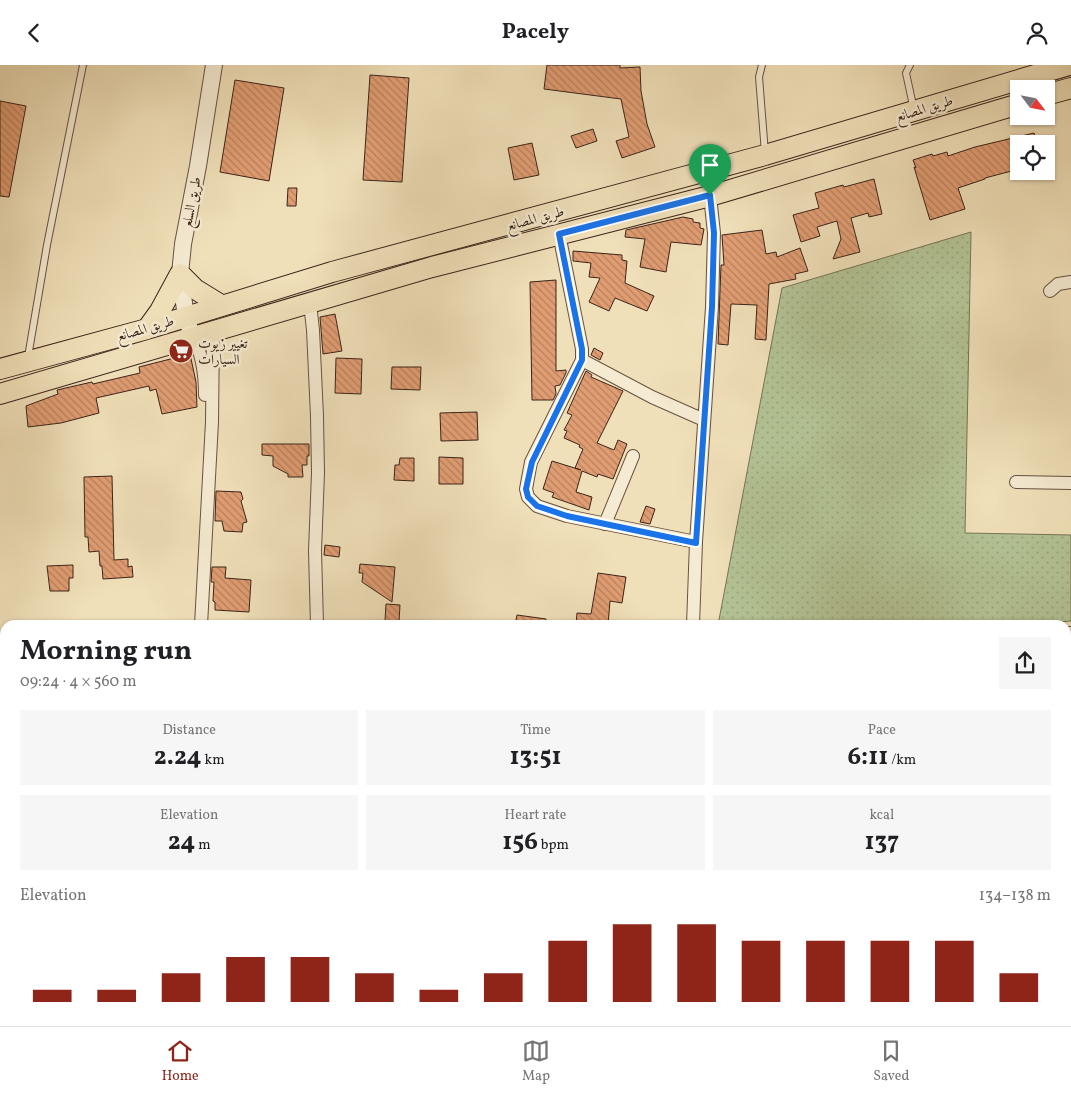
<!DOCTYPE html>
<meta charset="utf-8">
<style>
:root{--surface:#fff;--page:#f6f6f6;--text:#202124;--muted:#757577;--line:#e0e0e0;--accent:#8f2418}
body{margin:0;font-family:Vollkorn,Amiri,serif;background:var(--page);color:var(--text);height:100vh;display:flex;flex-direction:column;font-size:19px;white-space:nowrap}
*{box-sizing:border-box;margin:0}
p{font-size:16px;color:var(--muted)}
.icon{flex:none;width:28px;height:28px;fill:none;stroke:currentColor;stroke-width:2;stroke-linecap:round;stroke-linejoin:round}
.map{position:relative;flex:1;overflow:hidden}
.panel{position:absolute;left:0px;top:555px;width:1071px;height:406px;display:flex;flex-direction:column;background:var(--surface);border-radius:15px 15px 0 0;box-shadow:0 1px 4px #0004}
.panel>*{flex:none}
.needle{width:32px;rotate:122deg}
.controls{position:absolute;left:1010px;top:15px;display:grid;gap:10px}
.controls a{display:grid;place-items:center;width:45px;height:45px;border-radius:0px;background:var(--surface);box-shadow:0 1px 4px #0004;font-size:25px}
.pin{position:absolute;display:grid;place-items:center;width:42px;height:42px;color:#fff;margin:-51px -21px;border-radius:50% 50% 50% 0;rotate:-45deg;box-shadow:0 0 5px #0007}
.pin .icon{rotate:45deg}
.round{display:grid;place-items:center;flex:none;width:52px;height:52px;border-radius:0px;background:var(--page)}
.overview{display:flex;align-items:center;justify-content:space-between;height:85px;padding:0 20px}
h1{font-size:28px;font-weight:700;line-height:38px}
.metrics{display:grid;grid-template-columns:repeat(3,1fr);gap:8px;height:85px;padding:5px 20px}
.metrics div{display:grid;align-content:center;border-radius:0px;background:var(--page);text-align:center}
.metrics b{font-size:25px;font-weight:700}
.metrics small{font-size:14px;font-weight:400}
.metrics p{font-size:14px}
.chart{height:140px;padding:10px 20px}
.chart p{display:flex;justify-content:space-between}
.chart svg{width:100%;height:90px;margin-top:5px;stroke:var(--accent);stroke-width:6}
header{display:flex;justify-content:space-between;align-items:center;height:65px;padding:0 20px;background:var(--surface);font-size:22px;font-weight:700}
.tab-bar{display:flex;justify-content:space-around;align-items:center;height:70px;border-top:1px solid var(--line);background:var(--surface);font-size:14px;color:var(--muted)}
.tab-bar a{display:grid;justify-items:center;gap:2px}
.tab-bar .active{color:var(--accent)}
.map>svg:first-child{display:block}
.park{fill:url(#park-dots);stroke:#777357}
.building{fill:url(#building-back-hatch);stroke:#3b231a}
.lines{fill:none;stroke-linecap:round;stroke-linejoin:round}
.service-casing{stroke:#685242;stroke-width:8}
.minor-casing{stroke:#685242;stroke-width:14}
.tertiary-casing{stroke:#685242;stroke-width:18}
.primary-casing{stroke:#3b231a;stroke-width:22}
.service{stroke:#f5ebd2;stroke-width:6}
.minor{stroke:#f5ebd2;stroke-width:12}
.tertiary{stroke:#f5ebd2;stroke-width:16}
.primary{stroke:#f0e0b9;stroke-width:20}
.route-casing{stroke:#fff;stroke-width:10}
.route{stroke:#1a73e8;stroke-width:6}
.labels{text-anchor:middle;stroke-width:5;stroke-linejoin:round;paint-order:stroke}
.street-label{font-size:14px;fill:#3b231a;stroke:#f5ebd2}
.poi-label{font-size:14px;fill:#3b231a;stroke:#f5ebd2;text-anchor:start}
</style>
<header><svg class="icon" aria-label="back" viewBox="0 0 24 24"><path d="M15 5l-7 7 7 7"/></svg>Pacely<svg class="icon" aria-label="person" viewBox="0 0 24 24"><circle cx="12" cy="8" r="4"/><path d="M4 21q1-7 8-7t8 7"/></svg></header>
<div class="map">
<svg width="1071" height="961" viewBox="0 0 1071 961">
<defs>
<pattern id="park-dots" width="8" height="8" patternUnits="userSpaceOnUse" patternTransform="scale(1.25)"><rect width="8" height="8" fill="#b3c394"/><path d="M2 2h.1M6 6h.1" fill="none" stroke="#9ba77f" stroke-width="1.8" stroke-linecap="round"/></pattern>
<pattern id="building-back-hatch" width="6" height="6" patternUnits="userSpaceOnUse" patternTransform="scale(1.25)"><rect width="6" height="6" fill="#e19d72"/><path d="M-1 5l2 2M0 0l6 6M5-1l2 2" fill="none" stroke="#b8805d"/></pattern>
</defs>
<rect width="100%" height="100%" fill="#f0e0b9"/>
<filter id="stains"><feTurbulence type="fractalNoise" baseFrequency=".004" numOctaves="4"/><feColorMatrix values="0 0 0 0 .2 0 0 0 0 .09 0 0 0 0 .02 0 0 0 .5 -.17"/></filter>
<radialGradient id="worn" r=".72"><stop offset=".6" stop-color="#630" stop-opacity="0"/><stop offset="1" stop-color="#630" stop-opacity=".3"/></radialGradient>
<polygon class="park" points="971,167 965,468 1071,470 1071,556 1017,560 718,560 782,223"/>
<g class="building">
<polygon points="547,0 620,0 620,3 640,2 641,26 647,59 655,82 622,93 616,76 629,72 621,34 544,24"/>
<polygon points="370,10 409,13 402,117 363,115"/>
<polygon points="235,15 284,23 269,116 220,107"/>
<polygon points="0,36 26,41 9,132 0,131"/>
<polygon points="593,64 597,76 576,83 571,71"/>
<polygon points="1034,68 1037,79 1019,79 1019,104 985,113 985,114 958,123 965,144 930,155 914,102 916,103 913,95 932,89 933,91 947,87 948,91 975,82"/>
<polygon points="532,78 539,110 514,115 508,83"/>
<polygon points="874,114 882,149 869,152 868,148 851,153 860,187 833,194 841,174 837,156 817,162 820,171 801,177 793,150 819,143 815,128 843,120 844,122"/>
<polygon points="288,123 297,123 296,141 287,141"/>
<polygon points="683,152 693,154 693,157 700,158 700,163 704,164 701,180 671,177 666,207 640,202 645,174 625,172 626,165"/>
<polygon points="762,165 766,189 776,187 777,192 800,183 808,206 795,209 796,214 769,219 766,275 755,274 757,240 731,239 728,280 718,279 721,200 724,200 722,170"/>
<polygon points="573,186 622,190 622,195 627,196 625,218 654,231 647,246 615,233 609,246 589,237 600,213 589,212 591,198 573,196"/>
<polygon points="556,215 556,306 566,305 566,308 560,320 555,321 556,329 553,335 532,335 530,217"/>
<polygon points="335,249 342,286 323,289 320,252"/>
<polygon points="594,283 603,288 600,295 591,290"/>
<polygon points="190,289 196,317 197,342 162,349 156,324 150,326 149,321 96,333 99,348 61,358 28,362 26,341 58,329 57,325 92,317 93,319 140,308 139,302"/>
<polygon points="336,293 362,294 361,329 335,328"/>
<polygon points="392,302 421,302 420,325 391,324"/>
<polygon points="586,306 592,310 591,312 623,326 597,378 614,385 618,375 627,379 613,414 598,409 597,412 582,406 576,427 592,432 589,445 552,432 554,428 543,424 552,396 581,405 575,403 583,384 579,382 580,380 564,373 567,366 564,365 572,350 567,348"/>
<polygon points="477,347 478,375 441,376 440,348"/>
<polygon points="262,379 309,379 309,391 307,391 307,400 302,400 303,412 288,412 288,409 273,401 273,391 262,390"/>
<polygon points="439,392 463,393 463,419 439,419"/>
<polygon points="400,393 414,393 414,416 394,415 395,400 399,400"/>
<polygon points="112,411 114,495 128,494 128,502 132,501 133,512 103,514 102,501 100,501 99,486 89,487 88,472 85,472 84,412"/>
<polygon points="216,426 241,427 243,434 241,436 247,457 243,458 242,467 224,466 222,456 215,456"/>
<polygon points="646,441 655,444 650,459 640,457"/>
<polygon points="325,480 340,482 339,492 324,490"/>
<polygon points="360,499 395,502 392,537 362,517 363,508 359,508"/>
<polygon points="73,500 73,513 69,513 69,526 50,526 47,501"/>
<polygon points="212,502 226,502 225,513 251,515 249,547 215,545 215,537 213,536 214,517 211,517"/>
<polygon points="598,508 626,512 622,538 610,536 608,560 576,559 577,548 591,549"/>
<polygon points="386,539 400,540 399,557 385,556"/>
<polygon points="517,550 546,554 546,560 515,560"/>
</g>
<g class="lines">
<defs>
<g id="service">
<polyline points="762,0 759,12 765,88"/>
<polyline points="910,0 906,8 914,45"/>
<polyline points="28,292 47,180 83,0"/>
</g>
<g id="minor">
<polyline points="559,169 582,284 582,295 652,332 704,355"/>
<polyline points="1050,226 1058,219 1071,217"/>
<polyline points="310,238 313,265 317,351 318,408 315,486 317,560"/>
<path d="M193 272C203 290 205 310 205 330"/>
<polyline points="582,295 531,397 526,424 528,432 537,441 567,451 696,477"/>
<polyline points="1016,417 1071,418"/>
<polyline points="605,459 633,391"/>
<polyline points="201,560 212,357 213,267"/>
<polyline points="693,560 696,477 712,242 714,168 710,131"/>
<polyline points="1066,568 1071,568"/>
<polyline points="1066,807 1071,806"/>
<polyline points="1066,943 1071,943"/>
<polyline points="912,956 913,961"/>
</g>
<polyline id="tertiary" points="190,264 186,252 180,209 183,179 198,101 214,0"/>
<g id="primary">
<polyline points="1046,30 1071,23"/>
<polyline points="147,264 160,246 180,209 195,224 221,240"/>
<polyline points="0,304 147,264 332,207 765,90 1069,0"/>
<polyline points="0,329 432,202 710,131 1019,39"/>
</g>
</defs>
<use href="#service" class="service-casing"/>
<use href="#minor" class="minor-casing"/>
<use href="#tertiary" class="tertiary-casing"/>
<use href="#primary" class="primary-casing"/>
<use href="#service" class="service"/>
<use href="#minor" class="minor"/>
<use href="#tertiary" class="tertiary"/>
<use href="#primary" class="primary"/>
</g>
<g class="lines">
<defs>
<polygon id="route" points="710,130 714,168 712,242 696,478 567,451 537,441 528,432 526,424 532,397 582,295 582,284 559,169"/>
</defs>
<use href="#route" class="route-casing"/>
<use href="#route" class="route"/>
</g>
<defs>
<symbol id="supermarket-disc" viewBox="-11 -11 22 22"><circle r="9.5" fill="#8f2418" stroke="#f5ebd2"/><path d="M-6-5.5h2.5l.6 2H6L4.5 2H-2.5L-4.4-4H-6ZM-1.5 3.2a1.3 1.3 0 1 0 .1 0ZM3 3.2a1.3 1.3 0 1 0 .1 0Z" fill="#fff"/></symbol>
</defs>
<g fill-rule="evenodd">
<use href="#supermarket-disc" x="167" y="272" width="28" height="28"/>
</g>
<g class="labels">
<g class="street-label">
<text transform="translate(924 43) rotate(-17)" y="5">طريق المصانع</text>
<text transform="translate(191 137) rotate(-79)" y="5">طريق السلع</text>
<text transform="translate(535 153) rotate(-15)" y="5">طريق المصانع</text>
<text transform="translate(145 263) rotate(-16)" y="5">طريق المصانع</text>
</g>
<g class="poi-label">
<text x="198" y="283">تغيير زيوت<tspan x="198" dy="16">السيارات</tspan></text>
</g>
</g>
<rect width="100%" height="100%" filter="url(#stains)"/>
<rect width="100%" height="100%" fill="url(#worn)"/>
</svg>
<div class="controls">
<a><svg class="needle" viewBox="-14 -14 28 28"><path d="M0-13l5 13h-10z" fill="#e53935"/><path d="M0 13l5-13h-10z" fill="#757577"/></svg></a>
<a><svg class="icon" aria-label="locate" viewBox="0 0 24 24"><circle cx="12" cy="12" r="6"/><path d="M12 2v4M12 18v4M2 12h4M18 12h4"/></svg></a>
</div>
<div class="pin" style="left:710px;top:130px;background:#1e9e55"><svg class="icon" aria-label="arrive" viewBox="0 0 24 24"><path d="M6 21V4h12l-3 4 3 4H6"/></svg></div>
<section class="panel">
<div class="overview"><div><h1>Morning run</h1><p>09:24 · 4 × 560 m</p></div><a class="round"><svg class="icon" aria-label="share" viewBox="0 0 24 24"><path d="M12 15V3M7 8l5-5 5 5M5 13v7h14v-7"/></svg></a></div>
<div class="metrics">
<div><p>Distance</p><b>2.24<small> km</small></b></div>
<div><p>Time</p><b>13:51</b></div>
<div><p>Pace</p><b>6:11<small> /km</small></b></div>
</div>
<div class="metrics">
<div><p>Elevation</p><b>24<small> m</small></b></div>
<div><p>Heart rate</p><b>156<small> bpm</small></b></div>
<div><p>kcal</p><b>137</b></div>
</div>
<div class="chart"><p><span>Elevation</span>134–138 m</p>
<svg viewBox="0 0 160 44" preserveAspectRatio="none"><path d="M5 44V38M15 44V38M25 44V30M35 44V22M45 44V22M55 44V30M65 44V38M75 44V30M85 44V14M95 44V6M105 44V6M115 44V14M125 44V14M135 44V14M145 44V14M155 44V30"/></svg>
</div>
</section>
</div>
<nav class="tab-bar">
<a class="active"><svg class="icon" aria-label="home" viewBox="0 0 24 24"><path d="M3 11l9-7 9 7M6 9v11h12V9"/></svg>Home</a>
<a><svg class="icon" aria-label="map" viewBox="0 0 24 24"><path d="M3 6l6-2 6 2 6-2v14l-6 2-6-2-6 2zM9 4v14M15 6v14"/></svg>Map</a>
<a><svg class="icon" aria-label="saved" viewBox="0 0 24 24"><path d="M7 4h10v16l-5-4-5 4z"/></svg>Saved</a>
</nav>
